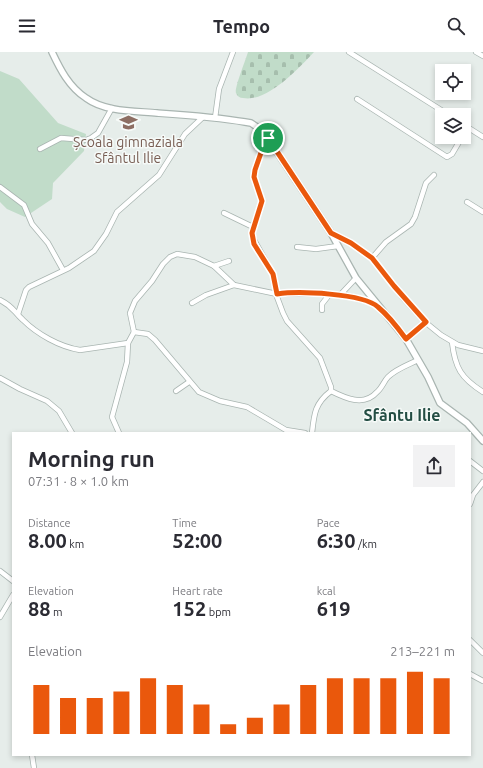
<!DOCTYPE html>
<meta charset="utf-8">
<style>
:root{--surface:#fff;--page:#f2f2f3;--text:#2b2b33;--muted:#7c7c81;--accent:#ea580c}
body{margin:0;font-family:Ubuntu,sans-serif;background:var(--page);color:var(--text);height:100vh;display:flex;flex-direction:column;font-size:15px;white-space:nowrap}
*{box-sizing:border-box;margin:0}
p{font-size:13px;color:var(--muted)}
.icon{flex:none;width:22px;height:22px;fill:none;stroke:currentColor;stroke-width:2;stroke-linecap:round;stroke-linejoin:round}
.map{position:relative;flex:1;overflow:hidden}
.panel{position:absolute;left:12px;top:380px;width:459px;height:324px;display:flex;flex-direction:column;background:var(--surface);border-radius:0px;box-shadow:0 2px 6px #0003}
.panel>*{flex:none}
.fabs{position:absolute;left:435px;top:12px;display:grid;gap:8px}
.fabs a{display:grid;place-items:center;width:36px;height:36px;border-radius:0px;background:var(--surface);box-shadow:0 2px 6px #0003;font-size:20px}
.pin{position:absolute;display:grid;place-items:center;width:34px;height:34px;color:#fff;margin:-17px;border:2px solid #fff;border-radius:50%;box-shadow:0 1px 4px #0007}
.round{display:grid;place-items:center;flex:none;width:42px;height:42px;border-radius:0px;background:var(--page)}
.head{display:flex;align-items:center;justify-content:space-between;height:68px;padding:0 16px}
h1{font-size:22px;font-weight:600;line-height:30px}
.figures{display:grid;grid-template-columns:repeat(3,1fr);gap:6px;height:68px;padding:4px 16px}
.figures div{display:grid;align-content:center}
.figures b{font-size:20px;font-weight:600}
.figures small{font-size:11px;font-weight:400}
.figures p{font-size:11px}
.chart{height:112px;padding:8px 16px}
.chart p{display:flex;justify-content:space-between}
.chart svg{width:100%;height:72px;margin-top:4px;stroke:var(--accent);stroke-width:6}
header{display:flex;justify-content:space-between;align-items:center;height:52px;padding:0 16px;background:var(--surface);font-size:18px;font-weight:600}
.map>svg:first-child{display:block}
.green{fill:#c1dcc9}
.cemetery{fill:url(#cemetery-stones)}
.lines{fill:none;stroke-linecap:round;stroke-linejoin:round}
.minor-casing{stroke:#a9b5b1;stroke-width:6}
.tertiary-casing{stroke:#a9b5b1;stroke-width:8}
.minor{stroke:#fff;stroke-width:4.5}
.tertiary{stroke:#fff;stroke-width:5.5}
.route-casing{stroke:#fff;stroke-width:8}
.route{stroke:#ea580c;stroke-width:5}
.labels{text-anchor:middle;stroke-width:3;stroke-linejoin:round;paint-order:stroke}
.education-label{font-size:14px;fill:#785e54;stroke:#f6faf8}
.quarter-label{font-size:16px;font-weight:bold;fill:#244e44;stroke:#f6faf8}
</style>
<header><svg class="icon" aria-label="menu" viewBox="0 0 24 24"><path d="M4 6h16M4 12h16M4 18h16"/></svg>Tempo<svg class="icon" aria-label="search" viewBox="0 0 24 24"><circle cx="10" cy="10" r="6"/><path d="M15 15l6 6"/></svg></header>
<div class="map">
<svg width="483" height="716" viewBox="0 0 483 716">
<defs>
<pattern id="cemetery-stones" width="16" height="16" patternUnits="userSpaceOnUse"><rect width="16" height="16" fill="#c1dcc9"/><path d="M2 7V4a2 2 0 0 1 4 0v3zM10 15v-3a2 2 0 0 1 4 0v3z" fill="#a6bead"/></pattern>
</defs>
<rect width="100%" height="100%" fill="#e6edea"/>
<polygon class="green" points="0,19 19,27 58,71 86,82 84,99 53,131 52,147 25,165 7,157 0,150"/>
<path class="cemetery" d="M248 0H314C299 16 267 51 243 46 240 46 237 44 236 41 234 37 246 7 248 0Z"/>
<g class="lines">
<defs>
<g id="minor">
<polyline points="349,0 449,63"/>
<polyline points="476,0 483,4"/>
<polyline points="357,47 447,105 452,102 462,85"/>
<polyline points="215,66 219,37 233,0"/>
<polyline points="464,73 483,85"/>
<polyline points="464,81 468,75"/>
<path d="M268 86 263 95 255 118 254 125 262 149 253 175V186L273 222 277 245 283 261 287 269 320 306 331 335V339C345 346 364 355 377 340 382 336 384 329 388 325 396 317 408 313 418 308"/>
<polyline points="40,97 61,86 86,88 91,86 98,81 112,56"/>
<polyline points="0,135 24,153 32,172 48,191 63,218"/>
<polyline points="467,150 483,160"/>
<polyline points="224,161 253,175"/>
<polyline points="331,181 351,191 372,206 403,246 425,270 441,283 458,293 483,299"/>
<polyline points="297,195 316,197 338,194"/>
<polyline points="372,206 386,190 411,172 415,165 426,131 434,123"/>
<polyline points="214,214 229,209"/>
<polyline points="341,242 356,226"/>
<path d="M0 248C14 255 13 259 23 268 37 282 60 295 80 298L128 291 134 280"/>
<polyline points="192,251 206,243 234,233"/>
<polyline points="322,258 322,252 329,243"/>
<polyline points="18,262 26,238 29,235 69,216 94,199 106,182 117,160 159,123 185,82 203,65"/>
<polyline points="134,280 130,261 135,249 152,229 163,212 170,205 177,202 195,205 214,214 234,233 277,242 341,242 368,249 378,254"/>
<polyline points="134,280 148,282 155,288 199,340 220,349 247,355 286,378 305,381"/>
<polyline points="406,287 425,270"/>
<path d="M452 290C455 316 461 326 483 340"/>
<polyline points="0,326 20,337 47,349 59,359 72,381"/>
<polyline points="176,339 189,330"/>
<polyline points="119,381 112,365 127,310 128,291"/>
<path d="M312 381C314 362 315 351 331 339"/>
<polyline points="470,409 483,419"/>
<polyline points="470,452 473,443 483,430"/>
<polyline points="0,519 13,529"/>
<polyline points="0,565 13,543"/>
<polyline points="470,588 483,601"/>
<polyline points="470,622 483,629"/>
<polyline points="32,703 34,716"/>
</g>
<path id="tertiary" d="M52 0C60 17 69 35 86 46 105 60 134 59 157 61 186 63 216 65 245 70L251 71 263 79 331 181 356 226 406 287 428 325 440 351 467 371 483 389"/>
</defs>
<use href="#minor" class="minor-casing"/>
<use href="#tertiary" class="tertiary-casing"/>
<use href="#minor" class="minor"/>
<use href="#tertiary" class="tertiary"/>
</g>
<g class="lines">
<defs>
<path id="route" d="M268 86 331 181 351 191 372 206 394 234 426 270 406 287C398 276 389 264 378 255 363 241 298 239 277 242L273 222 254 192 252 181 262 149 254 125 255 118 263 95Z"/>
</defs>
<use href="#route" class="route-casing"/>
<use href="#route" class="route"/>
</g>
<defs>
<symbol id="school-bare" viewBox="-9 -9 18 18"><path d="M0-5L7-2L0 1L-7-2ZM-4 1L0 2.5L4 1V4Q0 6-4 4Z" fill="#8d6e63" stroke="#f6faf8" stroke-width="2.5" paint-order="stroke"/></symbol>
</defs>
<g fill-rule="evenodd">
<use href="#school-bare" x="116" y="58" width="25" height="25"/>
</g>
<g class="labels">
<g class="education-label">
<text x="128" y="95">Școala gimnaziala<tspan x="128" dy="16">Sfântul Ilie</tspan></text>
</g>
<g class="quarter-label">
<text x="402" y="369">Sfântu Ilie</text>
</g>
</g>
</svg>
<div class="fabs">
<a><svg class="icon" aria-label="locate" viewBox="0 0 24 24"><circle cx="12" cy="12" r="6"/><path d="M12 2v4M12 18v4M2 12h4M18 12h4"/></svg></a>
<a><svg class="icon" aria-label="layers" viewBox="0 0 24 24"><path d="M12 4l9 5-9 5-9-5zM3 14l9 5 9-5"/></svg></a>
</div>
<div class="pin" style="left:268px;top:86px;background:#1e9e55"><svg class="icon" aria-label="arrive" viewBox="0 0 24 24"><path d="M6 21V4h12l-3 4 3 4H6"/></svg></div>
<section class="panel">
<div class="head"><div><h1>Morning run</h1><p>07:31 · 8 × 1.0 km</p></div><a class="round"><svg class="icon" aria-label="share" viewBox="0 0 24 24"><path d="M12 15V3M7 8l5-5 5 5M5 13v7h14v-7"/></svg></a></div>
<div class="figures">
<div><p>Distance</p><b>8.00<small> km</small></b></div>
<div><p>Time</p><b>52:00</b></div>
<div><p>Pace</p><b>6:30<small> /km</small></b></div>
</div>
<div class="figures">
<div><p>Elevation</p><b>88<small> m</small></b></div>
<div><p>Heart rate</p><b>152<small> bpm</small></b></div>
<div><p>kcal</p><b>619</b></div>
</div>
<div class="chart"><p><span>Elevation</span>213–221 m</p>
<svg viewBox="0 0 160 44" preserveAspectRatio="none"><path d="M5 44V14M15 44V22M25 44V22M35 44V18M45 44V10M55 44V14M65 44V26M75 44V38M85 44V34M95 44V26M105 44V14M115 44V10M125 44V10M135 44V10M145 44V6M155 44V10"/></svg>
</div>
</section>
</div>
